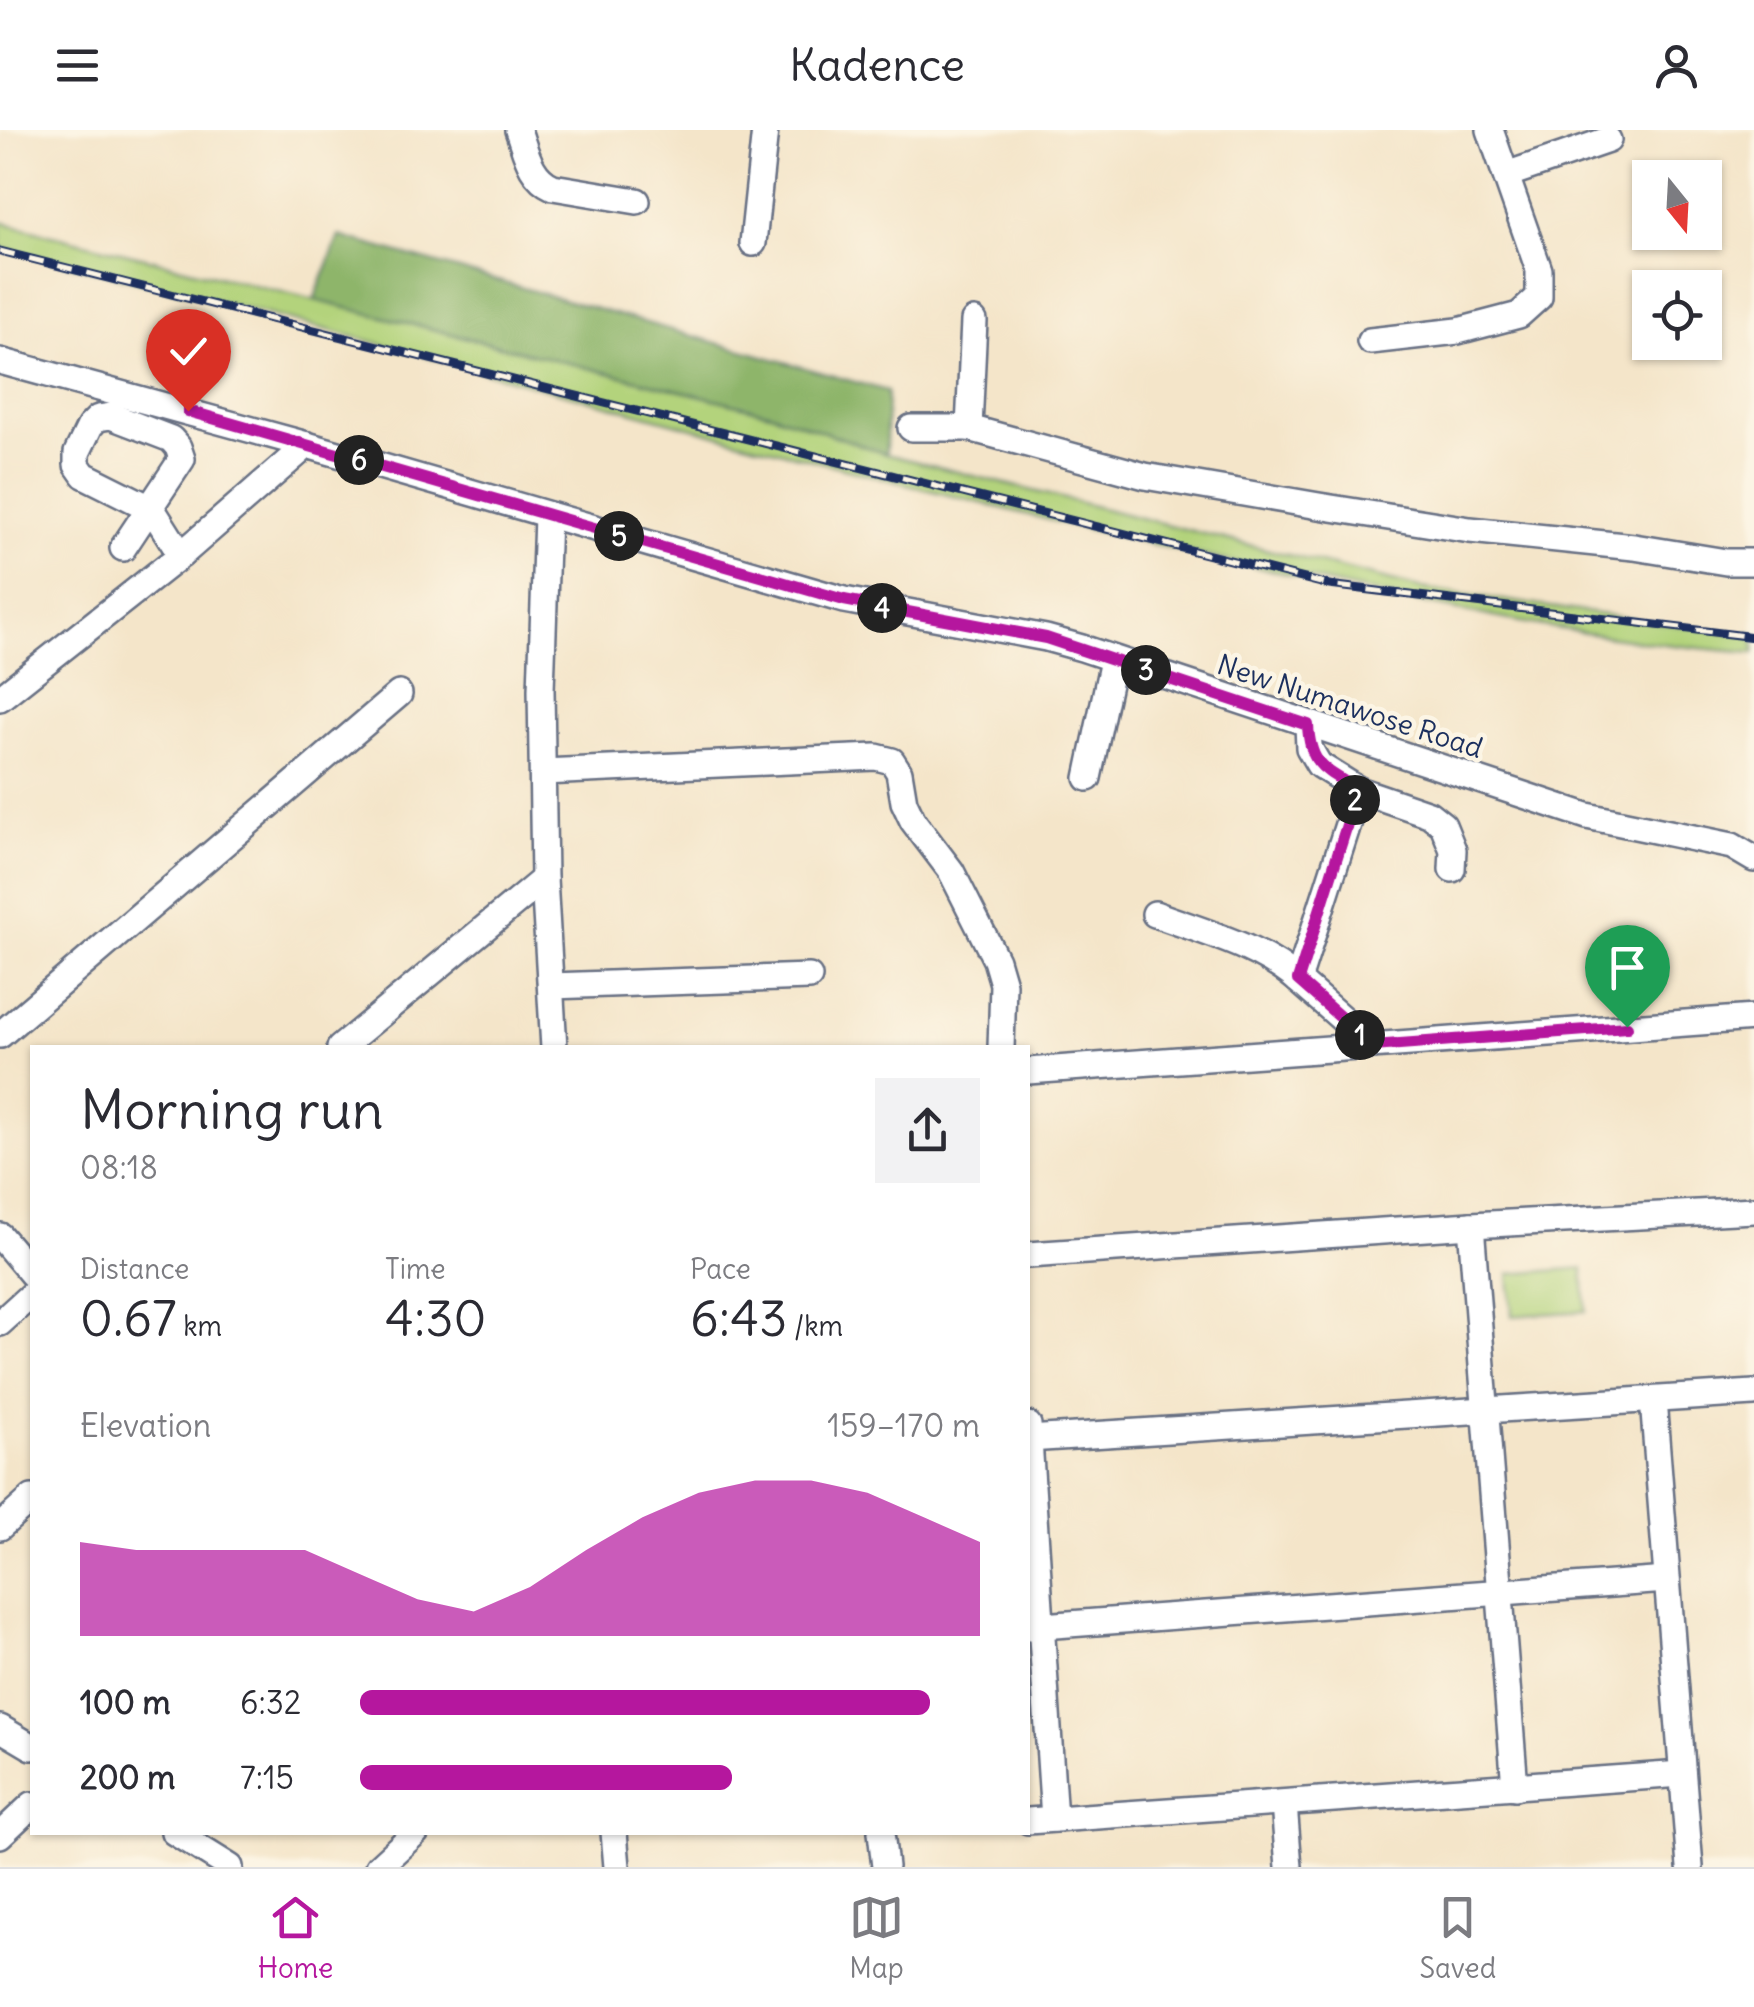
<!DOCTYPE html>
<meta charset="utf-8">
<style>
:root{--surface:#fff;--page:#f2f2f3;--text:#2b2b33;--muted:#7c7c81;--line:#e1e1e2;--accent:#b5179e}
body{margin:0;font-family:Delius,sans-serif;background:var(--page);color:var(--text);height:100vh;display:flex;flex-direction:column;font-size:38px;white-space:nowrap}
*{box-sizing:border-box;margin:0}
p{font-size:32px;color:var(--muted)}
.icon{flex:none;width:55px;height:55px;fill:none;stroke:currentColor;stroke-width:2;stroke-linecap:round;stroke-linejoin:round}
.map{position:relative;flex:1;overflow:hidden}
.sheet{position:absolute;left:30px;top:915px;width:1000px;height:790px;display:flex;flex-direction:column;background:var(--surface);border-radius:0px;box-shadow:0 2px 8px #0004}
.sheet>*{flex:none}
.needle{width:65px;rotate:162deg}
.tools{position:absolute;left:1632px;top:30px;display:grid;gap:20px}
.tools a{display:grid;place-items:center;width:90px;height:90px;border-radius:0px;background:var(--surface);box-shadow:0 2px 8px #0004;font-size:50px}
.pin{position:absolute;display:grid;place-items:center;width:85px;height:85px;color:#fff;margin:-102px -42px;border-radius:50% 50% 50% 0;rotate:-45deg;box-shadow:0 0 10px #0007}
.pin .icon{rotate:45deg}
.km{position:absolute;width:50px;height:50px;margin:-25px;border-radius:50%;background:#222;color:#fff;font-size:28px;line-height:50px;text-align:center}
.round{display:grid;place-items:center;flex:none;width:105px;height:105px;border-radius:0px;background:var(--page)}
.overview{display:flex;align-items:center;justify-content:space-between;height:170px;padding:0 50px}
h1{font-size:55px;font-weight:600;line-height:75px}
.metrics{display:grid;grid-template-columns:repeat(3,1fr);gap:15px;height:170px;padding:10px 50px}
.metrics div{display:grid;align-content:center}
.metrics b{font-size:50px;font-weight:600}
.metrics small{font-size:28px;font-weight:400}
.metrics p{font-size:28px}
.chart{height:280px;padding:20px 50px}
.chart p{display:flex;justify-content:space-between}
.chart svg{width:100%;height:180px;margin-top:10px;fill:var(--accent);opacity:.7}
ul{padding:0 50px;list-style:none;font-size:32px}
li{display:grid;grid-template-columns:160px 120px 1fr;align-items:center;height:75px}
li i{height:25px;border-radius:12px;background:var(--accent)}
header{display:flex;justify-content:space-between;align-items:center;height:130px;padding:0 50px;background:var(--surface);font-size:45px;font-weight:600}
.tabs{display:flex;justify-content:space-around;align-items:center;height:140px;border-top:2px solid var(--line);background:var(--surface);font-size:28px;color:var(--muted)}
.tabs a{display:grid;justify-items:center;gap:5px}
.tabs .current{color:var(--accent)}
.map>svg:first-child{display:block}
.green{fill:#b3d37b;stroke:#67816c;stroke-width:2.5}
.forest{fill:#8eb56b;stroke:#547264;stroke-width:2.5}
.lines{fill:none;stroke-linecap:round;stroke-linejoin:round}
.minor-casing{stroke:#676f83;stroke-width:30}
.minor{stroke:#fff;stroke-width:25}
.rail-casing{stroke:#1b2f5e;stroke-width:9}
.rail{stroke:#fcf5e5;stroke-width:5;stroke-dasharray:15;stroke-linecap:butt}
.route-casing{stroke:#fff;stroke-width:20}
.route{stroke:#b5179e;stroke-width:12}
.labels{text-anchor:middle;stroke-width:9;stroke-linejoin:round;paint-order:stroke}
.street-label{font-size:28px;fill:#1b2f5e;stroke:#fcf5e5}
</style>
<header><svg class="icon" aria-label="menu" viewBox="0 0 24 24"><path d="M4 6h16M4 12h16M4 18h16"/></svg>Kadence<svg class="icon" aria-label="person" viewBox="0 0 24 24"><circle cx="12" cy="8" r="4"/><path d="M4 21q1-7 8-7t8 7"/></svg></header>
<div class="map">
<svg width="1754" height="1737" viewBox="0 0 1754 1737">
<rect width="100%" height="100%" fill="#fcf5e5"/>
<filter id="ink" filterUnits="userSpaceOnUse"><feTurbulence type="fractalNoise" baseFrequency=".01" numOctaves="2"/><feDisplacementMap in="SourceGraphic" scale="20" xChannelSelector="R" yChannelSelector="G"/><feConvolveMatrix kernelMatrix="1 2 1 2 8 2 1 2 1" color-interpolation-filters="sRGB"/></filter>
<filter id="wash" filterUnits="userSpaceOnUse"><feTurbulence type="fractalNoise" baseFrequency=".0048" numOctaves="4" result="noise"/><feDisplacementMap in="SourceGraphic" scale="40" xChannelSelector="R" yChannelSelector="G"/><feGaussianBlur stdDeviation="2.25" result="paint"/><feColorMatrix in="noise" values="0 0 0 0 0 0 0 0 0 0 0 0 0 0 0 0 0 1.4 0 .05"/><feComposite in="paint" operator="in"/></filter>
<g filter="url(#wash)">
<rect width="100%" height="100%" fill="#f4e5c9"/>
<g class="green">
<path d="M0 92 771 283 886 324 1420 458 1730 503 1754 504V523C1582 510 1415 472 1246 435 827 345 418 215 0 118Z"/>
<polygon points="1583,1138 1586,1181 1512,1186 1509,1144"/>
</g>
<polygon class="forest" points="339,106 887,261 886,324 771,283 314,170"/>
</g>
<g filter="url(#ink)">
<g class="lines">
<defs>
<g id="minor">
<path d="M518 0C526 22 530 47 553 57L637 71"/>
<polyline points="1506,45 1608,10"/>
<polyline points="753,113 765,0"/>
<polyline points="1370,211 1458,201 1519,185 1539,167 1539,140 1490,0"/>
<polyline points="0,231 307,315 844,470 1046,508 1082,518 1587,686 1732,716 1754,729"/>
<polyline points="911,298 969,298 1145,346 1319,376 1470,400 1634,417 1726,432 1754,432"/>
<polyline points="969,298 974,191"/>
<polyline points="547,386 541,560 544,749 554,918"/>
<polyline points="123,418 182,329 178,317 171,309 111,286 98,288 90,296 77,323 77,335 84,345 152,379 181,425"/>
<polyline points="0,568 181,425 307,315"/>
<polyline points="1308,595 1309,618 1319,635 1359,660 1429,684 1443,695 1453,720 1452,739"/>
<polyline points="543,642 876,627 892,631 899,642 904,672 913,691 951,741 996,830 1003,854 1001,918"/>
<polyline points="1088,648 1113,530"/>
<polyline points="1359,660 1298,850 1373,916"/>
<path d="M1155 784C1203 802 1259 816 1298 850"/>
<polyline points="551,856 809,847"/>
<polyline points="0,905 399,564"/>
<polyline points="340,918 544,749"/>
<polyline points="1028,941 1754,888"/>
<polyline points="1471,1095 1515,1657"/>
<polyline points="0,1106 32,1144"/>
<polyline points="1028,1125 1471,1095 1754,1080"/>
<polyline points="0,1193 32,1164"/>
<polyline points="1653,1270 1690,1737"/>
<polyline points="1028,1295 1054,1689"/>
<polyline points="1028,1309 1754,1263"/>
<polyline points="0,1397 32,1368"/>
<polyline points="1028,1497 1667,1450"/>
<polyline points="0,1598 32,1617"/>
<polyline points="1284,1674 1289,1737"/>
<polyline points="1028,1691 1682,1644"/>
<polyline points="174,1702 230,1737"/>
<polyline points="614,1702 617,1737"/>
<polyline points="881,1702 885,1737"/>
<polyline points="0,1705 32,1675"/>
<polyline points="378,1737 416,1702"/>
</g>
</defs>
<use href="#minor" class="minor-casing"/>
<use href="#minor" class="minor"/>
<defs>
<polyline id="rail" points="0,121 1329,455 1754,507"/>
</defs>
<use href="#rail" class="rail-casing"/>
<use href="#rail" class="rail"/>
</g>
</g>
<g class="lines" filter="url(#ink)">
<defs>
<path id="route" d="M188 281 844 470 1046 508 1308 595C1310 637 1325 639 1358 660L1298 850 1373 916 1627 897"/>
</defs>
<use href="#route" class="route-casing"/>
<use href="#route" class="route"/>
</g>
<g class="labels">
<g class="street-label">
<text transform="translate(1350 576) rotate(18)" y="10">New Numawose Road</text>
</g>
</g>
</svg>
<div class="tools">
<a><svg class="needle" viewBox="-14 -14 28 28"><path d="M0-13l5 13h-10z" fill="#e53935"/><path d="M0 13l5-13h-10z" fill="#7c7c81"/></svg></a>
<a><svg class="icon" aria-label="locate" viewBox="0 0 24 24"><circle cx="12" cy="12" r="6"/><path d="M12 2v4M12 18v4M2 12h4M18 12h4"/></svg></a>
</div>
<div class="pin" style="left:1627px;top:897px;background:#1e9e55"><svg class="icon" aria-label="arrive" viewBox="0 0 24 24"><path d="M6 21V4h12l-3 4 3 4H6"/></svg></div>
<div class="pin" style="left:188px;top:281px;background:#d93025"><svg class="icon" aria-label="check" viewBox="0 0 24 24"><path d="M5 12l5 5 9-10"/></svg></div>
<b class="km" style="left:1360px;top:905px">1</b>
<b class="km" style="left:1355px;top:670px">2</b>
<b class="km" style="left:1146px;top:540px">3</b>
<b class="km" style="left:882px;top:478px">4</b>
<b class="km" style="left:619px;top:406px">5</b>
<b class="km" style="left:359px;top:330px">6</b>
<section class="sheet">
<div class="overview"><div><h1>Morning run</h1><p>08:18</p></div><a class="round"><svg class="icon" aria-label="share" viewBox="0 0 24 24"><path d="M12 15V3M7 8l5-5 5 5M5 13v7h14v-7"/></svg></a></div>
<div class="metrics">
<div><p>Distance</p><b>0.67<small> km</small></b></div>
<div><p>Time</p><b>4:30</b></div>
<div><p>Pace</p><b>6:43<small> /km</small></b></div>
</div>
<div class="chart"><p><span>Elevation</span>159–170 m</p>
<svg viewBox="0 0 160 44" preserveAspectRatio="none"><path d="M0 44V21L10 23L20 23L30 23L40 23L50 29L60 35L70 38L80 32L90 23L100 15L110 9L120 6L130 6L140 9L150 15L160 21V44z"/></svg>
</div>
<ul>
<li><b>100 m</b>6:32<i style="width:92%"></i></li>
<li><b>200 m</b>7:15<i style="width:60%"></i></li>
</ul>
</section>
</div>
<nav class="tabs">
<a class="current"><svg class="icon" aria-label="home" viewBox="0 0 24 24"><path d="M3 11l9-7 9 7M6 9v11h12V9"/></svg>Home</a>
<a><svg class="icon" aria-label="map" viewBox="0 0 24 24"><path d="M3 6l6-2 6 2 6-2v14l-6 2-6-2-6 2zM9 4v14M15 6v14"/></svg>Map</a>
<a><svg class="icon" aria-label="saved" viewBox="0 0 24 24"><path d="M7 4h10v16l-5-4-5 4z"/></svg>Saved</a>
</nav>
